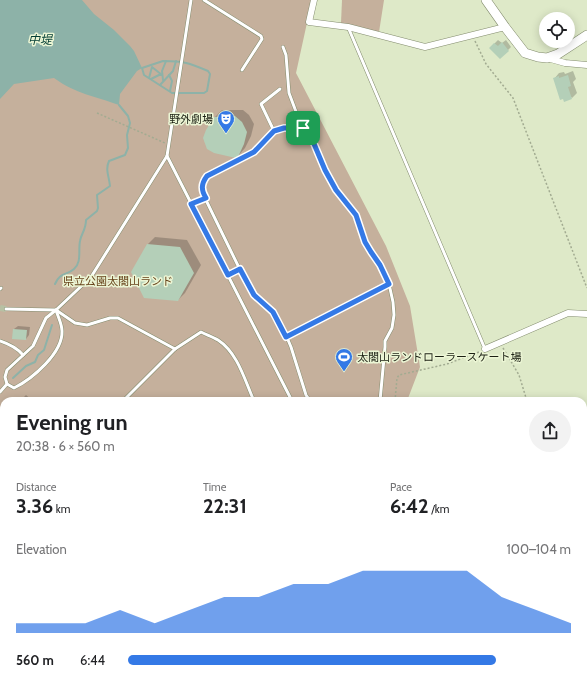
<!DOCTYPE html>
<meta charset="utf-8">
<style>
:root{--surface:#fff;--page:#f2f2f2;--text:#202124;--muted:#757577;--accent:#3479e6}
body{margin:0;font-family:Cabin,"Noto Sans JP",sans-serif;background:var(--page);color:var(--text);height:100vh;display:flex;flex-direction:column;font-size:15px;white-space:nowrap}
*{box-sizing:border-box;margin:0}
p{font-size:13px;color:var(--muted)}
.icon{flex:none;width:22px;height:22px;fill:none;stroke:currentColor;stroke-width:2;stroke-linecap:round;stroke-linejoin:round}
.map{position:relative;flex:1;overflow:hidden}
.details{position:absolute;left:0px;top:397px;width:587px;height:286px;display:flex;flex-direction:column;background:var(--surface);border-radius:12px 12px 0 0;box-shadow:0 2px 10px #0003}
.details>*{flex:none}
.fabs{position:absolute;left:539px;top:12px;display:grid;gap:8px}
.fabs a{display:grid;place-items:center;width:36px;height:36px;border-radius:50%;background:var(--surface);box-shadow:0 2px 10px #0003;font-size:20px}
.pin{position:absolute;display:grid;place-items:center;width:34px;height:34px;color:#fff;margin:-17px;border-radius:8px;box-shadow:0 2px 6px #0006}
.round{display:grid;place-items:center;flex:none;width:42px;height:42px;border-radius:21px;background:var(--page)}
.headline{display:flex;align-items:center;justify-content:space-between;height:68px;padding:0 16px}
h1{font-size:22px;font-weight:700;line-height:30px}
.figures{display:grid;grid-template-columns:repeat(3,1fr);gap:6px;height:68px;padding:4px 16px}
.figures div{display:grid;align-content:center}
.figures b{font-size:20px;font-weight:700}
.figures small{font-size:11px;font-weight:400}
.figures p{font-size:11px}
.chart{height:112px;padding:8px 16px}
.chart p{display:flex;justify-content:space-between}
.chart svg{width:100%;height:72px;margin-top:4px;fill:var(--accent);opacity:.7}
ul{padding:0 16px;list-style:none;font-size:13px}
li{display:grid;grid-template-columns:64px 48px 1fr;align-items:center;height:30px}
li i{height:10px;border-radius:5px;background:var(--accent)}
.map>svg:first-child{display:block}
.green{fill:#c5b09c}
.water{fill:#8db2a8}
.shadow{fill:#0003}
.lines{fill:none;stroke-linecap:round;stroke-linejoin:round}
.stream{stroke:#8db2a8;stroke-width:2}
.building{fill:#b4cfb8}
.street-tunnel{stroke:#b7c1a4;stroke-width:6;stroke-dasharray:6 3;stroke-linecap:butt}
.lane-casing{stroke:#838c6e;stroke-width:4}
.street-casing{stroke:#838c6e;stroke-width:7}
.secondary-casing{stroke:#838c6e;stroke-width:10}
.path{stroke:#a2ab91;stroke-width:1.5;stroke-dasharray:2 2;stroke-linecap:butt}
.lane{stroke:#fff;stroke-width:3}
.street{stroke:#fff;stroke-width:6}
.secondary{stroke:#fff;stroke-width:9}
.route-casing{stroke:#fff;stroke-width:8}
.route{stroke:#3479e6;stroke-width:5}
.labels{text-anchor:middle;stroke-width:3;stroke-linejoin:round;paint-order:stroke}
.poi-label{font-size:11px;fill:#1b1f13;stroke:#ecf6d5;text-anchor:end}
.park-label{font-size:11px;fill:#67431b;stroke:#ecf6d5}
.water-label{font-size:12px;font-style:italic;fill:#023d33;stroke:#ecf6d5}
</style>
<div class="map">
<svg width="587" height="683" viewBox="0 0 587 683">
<rect width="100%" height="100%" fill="#dee9c8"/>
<g class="green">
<polygon points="0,0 312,0 296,73 386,246 410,306 420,367 407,401 4,401 4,679 331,679 331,683 0,683"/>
<polygon points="342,0 384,0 379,32 341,23"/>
</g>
<g class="water">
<path d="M0 0H82L94 14 114 30 130 46 134 51 142 68 137 71 120 94 119 105C95 96 76 94 54 78L14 84 0 99Z"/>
<polygon points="583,524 587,530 587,644 583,653"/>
<polygon points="411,679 499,679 501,683 413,683"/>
</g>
<g class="shadow">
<polygon points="498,40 502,43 506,40 511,47 500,58 490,48"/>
<polygon points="573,71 576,79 573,82 577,93 572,98 554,79 559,73 564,72 565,74"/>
<polygon points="222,110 243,110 249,115 254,124 251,136 245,148 238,156 215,117"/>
<polygon points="155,237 187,240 201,265 185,293 178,300 147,245"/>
<polygon points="18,326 30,327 29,335 26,339 14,338 14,329"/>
<polygon points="26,395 33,401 20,401"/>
<polygon points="4,417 4,514 2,515 0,514 0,421"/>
<polygon points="4,642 4,673 0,661 0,643"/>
</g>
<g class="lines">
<g class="stream">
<path d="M163 61C184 61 189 63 208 71L210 74 207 91 204 93H172L144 75 142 68Z"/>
<polyline points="169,75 172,81 170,91"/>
<polyline points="149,78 152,67 162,75 159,75 151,79"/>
<polyline points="163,80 162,71 166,61"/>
<polyline points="160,85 173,71 176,61"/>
<path d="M55 284C60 272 66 276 74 269 82 262 78 251 80 241 81 234 86 230 86 220L97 211 98 208 97 195 110 186C109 176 105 170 109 161L125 155 128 148 127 135 130 123 128 116 119 105"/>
<polyline points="13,378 26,366 35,362 38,355 44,350 52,325"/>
<polyline points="583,471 587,468"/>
<polyline points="0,572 4,573"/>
</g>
</g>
<g class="building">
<polygon points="502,42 509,51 500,59 489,48 494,43 498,46"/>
<polygon points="568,75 571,86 568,87 572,99 564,102 563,99 560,100 553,78 559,76 559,78"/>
<polygon points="235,116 242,122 247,132 244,144 238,157 236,158 214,153 207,149 203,138 206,130 214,117"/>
<polygon points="147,244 180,247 194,273 178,301 144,298 131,272"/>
<polygon points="13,329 27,330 26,340 12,339"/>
</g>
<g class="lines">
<polyline class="street-tunnel" points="0,308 6,309"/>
<defs>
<g id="lane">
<polyline points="204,0 261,36 262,39 242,70"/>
<polyline points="348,27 485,349"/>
<polyline points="283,47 286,55 289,93 295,109 303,128 312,139 325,170 336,190 357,215 365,242 371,252 381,265 389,284 393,302 394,315 392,328 385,341 385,347 380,401"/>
<polyline points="303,128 284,128 274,131 254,152 207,176 203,182 202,192 247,284 254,295 273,312 283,328 291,347 306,395 310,401"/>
<polyline points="274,131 261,104 280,89"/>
<polyline points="167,156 292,401"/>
<polyline points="191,205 206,198"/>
<polyline points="228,275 239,269"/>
<polyline points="0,289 1,288"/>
<path d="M6 309 56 310 75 323 87 325 110 318H118L175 349 201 332C207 335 213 337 218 340 238 353 245 381 254 401"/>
<polyline points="286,337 389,284"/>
<path d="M0 341C9 344 17 348 23 355"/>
<path d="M7 384 14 388C32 379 63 353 62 331 62 324 58 317 56 310"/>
<polyline points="0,392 7,384 5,377 7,370 33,346 46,318 56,310 91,277 167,156 191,0"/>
<polyline points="123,401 175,349"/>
<polyline points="0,518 4,523"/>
<polyline points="0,538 4,536"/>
<polyline points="0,554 4,553"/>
<polyline points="158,679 164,683"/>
<polyline points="10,680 11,683"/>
<polyline points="35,683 39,679"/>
<polyline points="90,683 90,679"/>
<polyline points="296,683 299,679"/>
</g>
<g id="street">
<polyline points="314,0 309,22 348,27 425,47 505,27"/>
<polyline points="547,58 565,63 587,65"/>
<polyline points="485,349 568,313 587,314"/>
<polyline points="236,683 239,679"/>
</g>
<polyline id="secondary" points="486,0 505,27 525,53 538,57 547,58 558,54 587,35"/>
</defs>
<use href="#lane" class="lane-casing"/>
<use href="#street" class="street-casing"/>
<use href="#secondary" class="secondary-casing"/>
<g class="path">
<polyline points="475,41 486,64 513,98 587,288"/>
<polyline points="97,113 165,143"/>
<polyline points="503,348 519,375 527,401"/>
<polyline points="395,401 397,378 399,375 447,364 479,352"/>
<polyline points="583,508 587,514"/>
</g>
<use href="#lane" class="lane"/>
<use href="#street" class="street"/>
<use href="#secondary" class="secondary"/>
</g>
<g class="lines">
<defs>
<path id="route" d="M284 128H303L312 139 325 170 336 190 356 215 365 242 371 252 380 265 389 284 286 337 273 312 254 295 240 269 228 275 191 204 206 198C201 190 201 184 207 176L254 152 274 131Z"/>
</defs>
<use href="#route" class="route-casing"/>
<use href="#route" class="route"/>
</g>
<defs>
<symbol id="theatre-pin" viewBox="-11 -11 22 30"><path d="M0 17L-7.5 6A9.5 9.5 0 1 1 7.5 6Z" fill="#3479e6" stroke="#ecf6d5"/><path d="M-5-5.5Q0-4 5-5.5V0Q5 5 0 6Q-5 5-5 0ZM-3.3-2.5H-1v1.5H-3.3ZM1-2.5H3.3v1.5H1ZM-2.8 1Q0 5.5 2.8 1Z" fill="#fff"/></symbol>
<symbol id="stadium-pin" viewBox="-11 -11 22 30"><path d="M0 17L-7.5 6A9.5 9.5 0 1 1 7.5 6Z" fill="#3479e6" stroke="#ecf6d5"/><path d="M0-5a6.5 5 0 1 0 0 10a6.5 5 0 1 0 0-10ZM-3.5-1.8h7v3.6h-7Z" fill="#fff"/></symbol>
</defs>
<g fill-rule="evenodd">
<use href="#theatre-pin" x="216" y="109" width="20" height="27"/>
<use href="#stadium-pin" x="334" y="347" width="20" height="27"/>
</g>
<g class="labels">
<g class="poi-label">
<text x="213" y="123">野外劇場</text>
<text x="357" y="361" text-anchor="start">太閤山ランドローラースケート場</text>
</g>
<g class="park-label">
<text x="118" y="285">県立公園太閤山ランド</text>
</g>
<g class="water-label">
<text x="40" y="44">中堤</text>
</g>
</g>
</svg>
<div class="fabs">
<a><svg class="icon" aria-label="locate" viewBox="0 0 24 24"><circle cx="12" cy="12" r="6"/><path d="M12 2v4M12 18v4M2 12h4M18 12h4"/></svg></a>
</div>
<div class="pin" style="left:303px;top:128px;background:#1e9e55"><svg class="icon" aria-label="arrive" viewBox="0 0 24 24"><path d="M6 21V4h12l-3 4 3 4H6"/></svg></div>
<section class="details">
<div class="headline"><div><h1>Evening run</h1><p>20:38 · 6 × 560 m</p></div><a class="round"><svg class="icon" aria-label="share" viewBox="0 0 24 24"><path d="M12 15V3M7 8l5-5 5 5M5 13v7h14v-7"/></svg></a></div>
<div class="figures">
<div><p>Distance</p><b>3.36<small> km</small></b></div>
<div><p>Time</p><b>22:31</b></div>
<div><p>Pace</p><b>6:42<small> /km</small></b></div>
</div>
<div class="chart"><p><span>Elevation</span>100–104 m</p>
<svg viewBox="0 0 160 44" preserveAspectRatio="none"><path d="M0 44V38L10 38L20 38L30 30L40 38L50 30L60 22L70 22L80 14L90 14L100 6L110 6L120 6L130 6L140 22L150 30L160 38V44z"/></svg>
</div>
<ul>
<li><b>560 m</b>6:44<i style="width:83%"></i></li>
</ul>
</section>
</div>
